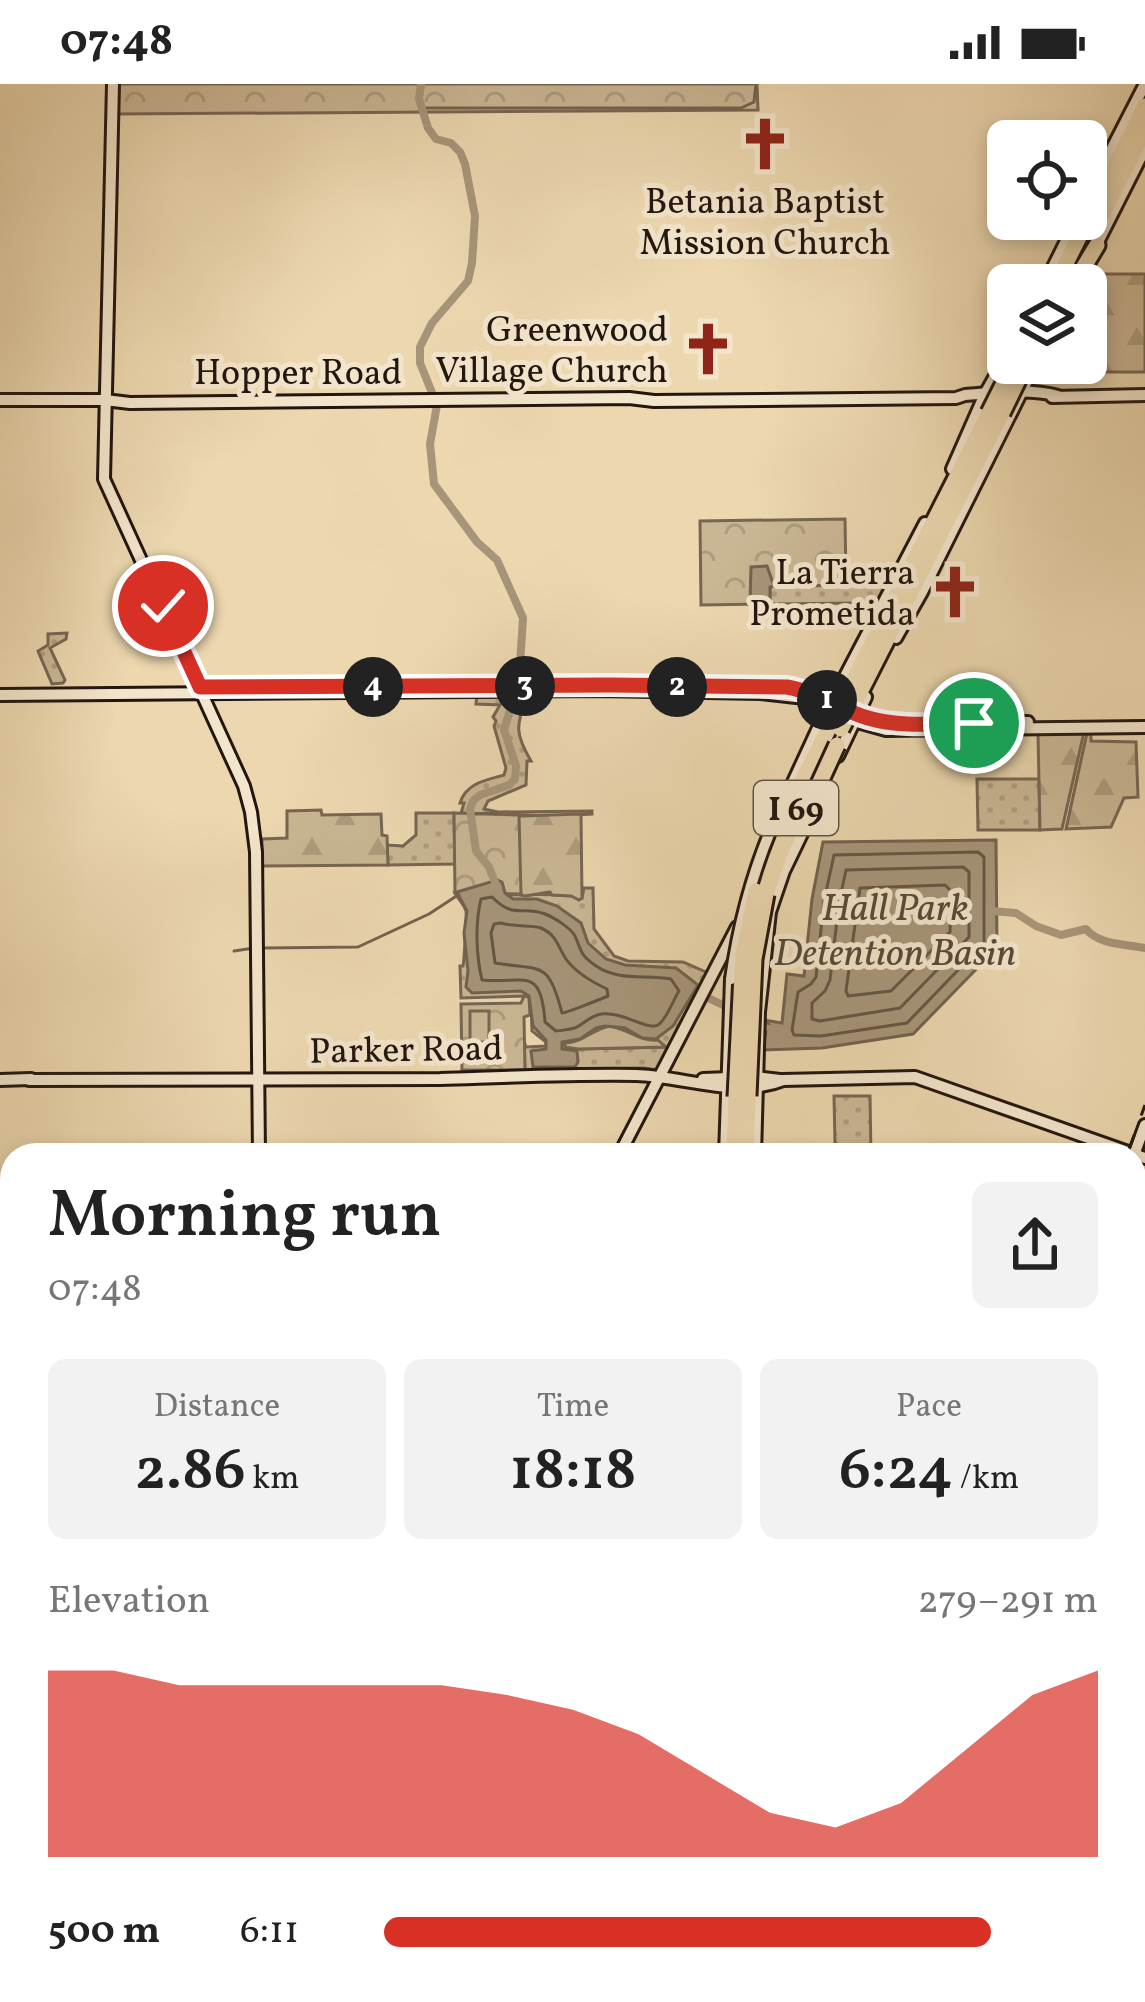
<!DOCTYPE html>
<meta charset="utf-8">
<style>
:root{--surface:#fff;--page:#f2f2f2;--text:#222;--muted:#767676;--accent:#d93025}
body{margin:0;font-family:Vollkorn,serif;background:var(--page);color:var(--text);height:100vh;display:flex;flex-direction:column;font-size:45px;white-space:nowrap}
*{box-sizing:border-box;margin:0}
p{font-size:39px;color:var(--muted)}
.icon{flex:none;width:66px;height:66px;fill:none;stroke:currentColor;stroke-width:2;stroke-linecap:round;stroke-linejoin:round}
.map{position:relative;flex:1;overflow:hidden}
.sheet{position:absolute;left:0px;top:1059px;width:1146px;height:861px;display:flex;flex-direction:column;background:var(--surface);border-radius:36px 36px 0 0;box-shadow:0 6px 18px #0003}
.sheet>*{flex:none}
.fabs{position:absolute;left:987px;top:36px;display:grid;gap:24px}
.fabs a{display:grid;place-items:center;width:120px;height:120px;border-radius:18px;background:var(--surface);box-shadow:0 6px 18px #0003;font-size:60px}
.pin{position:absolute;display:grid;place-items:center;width:102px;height:102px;color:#fff;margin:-51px;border:6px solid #fff;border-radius:50%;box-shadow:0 3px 12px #0007}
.km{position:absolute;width:60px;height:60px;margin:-30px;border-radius:50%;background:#222;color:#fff;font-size:33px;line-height:60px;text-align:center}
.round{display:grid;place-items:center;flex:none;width:126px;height:126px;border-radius:18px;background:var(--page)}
.overview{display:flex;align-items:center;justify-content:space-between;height:204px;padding:0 48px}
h1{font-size:66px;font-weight:600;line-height:90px}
.metrics{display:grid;grid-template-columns:repeat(3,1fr);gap:18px;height:204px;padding:12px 48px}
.metrics div{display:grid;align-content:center;border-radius:18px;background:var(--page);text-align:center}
.metrics b{font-size:60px;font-weight:600}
.metrics small{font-size:33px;font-weight:400}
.metrics p{font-size:33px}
.chart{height:336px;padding:24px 48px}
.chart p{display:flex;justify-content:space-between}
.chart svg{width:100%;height:216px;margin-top:12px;fill:var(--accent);opacity:.7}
ul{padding:0 48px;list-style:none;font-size:39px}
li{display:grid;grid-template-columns:192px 144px 1fr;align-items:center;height:90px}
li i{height:30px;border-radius:15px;background:var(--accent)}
.status{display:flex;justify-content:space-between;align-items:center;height:84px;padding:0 60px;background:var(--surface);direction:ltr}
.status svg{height:33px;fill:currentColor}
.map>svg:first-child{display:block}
.grass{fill:url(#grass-dots);stroke:#766652;stroke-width:3;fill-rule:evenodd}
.forest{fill:url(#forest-firs);stroke:#766652;stroke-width:3}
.park{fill:url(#park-crowns);stroke:#766652;stroke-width:3}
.pitch{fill:#cab694;stroke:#766652;stroke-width:3}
.water{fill:#a79579;stroke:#72624f;stroke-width:3}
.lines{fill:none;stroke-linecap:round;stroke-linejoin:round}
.shore{stroke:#645644;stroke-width:3}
.stream{stroke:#72624f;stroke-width:3}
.river{stroke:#a79579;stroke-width:8}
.secondary-casing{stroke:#22160f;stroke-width:16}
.motorway-casing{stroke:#22160f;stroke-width:21}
.secondary{stroke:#f3e5cb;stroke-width:10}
.motorway{stroke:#ecd7af;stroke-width:15}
.rail{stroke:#22160f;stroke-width:3;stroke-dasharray:21 21;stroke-linecap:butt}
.secondary-bridge-casing{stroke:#22160f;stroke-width:16;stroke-linecap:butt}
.motorway-bridge-casing{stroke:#22160f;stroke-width:21;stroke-linecap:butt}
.secondary-bridge{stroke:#f3e5cb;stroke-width:10}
.motorway-bridge{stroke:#ecd7af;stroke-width:15}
.route-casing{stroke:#fff;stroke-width:24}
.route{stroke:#d93025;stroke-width:15}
.labels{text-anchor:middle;stroke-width:10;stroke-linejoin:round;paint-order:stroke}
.shield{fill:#f3e5cb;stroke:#615447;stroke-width:3}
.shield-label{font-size:33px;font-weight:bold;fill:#22160f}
.poi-label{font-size:36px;fill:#22160f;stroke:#f3e5cb;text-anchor:end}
.street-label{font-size:36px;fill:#22160f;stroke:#f3e5cb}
.water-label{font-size:39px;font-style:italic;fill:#574939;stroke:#f3e5cb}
</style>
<div class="status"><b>07:48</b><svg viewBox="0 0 49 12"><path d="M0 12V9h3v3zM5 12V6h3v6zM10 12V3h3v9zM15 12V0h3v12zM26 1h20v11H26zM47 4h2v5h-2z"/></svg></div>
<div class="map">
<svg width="1145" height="1918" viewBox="0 0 1145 1918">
<defs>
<pattern id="grass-dots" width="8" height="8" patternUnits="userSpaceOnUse" patternTransform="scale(3)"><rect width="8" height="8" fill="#cab694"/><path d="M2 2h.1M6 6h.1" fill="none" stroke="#ad9c7e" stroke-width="1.8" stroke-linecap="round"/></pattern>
<pattern id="forest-firs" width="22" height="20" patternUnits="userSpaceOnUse" patternTransform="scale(3)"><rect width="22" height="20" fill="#cab694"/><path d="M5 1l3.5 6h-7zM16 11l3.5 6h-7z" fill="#ad9c7e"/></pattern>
<pattern id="park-crowns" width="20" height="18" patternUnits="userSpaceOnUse" patternTransform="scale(3)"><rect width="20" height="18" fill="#cab694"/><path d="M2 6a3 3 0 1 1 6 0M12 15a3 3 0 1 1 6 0" fill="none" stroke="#ad9c7e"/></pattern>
</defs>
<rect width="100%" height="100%" fill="#ecd7af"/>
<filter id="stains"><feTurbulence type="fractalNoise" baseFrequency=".00167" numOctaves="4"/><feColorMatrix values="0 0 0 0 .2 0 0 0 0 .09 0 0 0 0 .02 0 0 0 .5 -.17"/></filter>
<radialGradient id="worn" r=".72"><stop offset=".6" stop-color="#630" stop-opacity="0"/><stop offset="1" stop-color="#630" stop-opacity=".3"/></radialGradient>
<g class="grass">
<polygon points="889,501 875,527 856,528 855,519 770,520 769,502"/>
<polygon points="67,549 66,555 50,564 65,596 63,599 52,600 38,567 48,561 48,550"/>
<path d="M477 610 533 611 526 614C516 642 515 650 531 677H527L526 701 488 717 484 725 498 728 592 727V730L554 732 461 729 464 719H460C466 699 486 696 504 691L506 684 494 642 496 637 493 633 500 621 476 620Z"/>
<polygon points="977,695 1039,695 1040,746 978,746"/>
<polygon points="416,729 454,729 455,780 388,781 387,761 403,762 416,751"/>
<path d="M584 804H593L594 845 614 872 628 877 683 878 708 889 658 986 644 984 525 986 524 957 526 963 546 962V958L532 947 531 919 524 912 461 914 460 882H463C464 877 467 831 466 827 464 820 458 815 455 809 498 815 540 806 582 814ZM626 946 642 955 665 963 578 965 565 962V959H575L592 947Z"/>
<polygon points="834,1012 870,1012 871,1071 841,1071 844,1064 835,1059"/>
</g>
<g class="forest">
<polygon points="1087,190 1145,190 1145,288 1037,288 1042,279 1086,279 1086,270 1092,257 1086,256 1086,201 1082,201"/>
<polygon points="1084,648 1062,745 1040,746 1038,650"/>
<polygon points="1091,648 1091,657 1136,658 1138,713 1124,714 1111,743 1066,745 1087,649"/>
<polygon points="321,726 322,731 381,730 382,751 387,752 388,781 262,782 262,755 287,754 287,727"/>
<polygon points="581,730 582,814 579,816 571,812 552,811 550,808 525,812 508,808 489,733"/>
<path d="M610 942C628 945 640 958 658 956L666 963 578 965 565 963V959C582 959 593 945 610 942Z"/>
</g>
<g class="park">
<polygon points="115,0 757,0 758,26 114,30"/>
<polygon points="845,435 846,494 891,496 889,501 770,502 770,520 701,521 700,437"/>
<polygon points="454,729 519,731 521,810 455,809"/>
<polygon points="524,912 529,913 530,931 524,933 525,986 462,986 461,920 521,919"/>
</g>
<rect class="pitch" x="470" y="927" width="19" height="31"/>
<g class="water">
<polygon points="767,482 774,502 770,503 770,520 750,520 751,483"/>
<polygon points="996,756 997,864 913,950 822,964 762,966 766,948 761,945 761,938 767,939 764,936 782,939 787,890 804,892 812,815 823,758"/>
<polygon points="497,796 502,798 505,809 513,815 537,815 557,822 581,839 588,859 606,875 625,881 676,884 698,901 673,942 656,955 642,954 625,944 605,942 596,944 580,955 562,958 562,965 577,967 578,978 575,983 533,983 531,967 546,965 546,956 533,942 529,912 521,907 472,909 466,903 468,887 464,849 467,827 457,808"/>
</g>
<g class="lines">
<g class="shore">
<polygon points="978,768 984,773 984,859 907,939 821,952 794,951 792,946 798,908 811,900 816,893 824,817 834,771"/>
<polygon points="963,783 969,788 969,853 900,924 820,937 812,935 812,919 825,907 830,896 839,819 846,786"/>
<polygon points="945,801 951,807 950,848 891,907 848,912 846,907 860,804"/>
<path d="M492 813C515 836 522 821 545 830 553 833 571 844 575 852 582 868 580 871 596 882 620 898 646 890 671 895L679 907C673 916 667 935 658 941 648 947 623 927 601 930 590 932 585 939 575 944 571 945 559 947 556 947L545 938C541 881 525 900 482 896 476 871 475 839 481 815Z"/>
<path d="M501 839C514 843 534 841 541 844 557 851 558 863 566 875 576 889 592 898 607 905L608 912C601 915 566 929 562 929 548 875 542 887 495 879L491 849 494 840Z"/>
</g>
<g class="stream">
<polyline points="421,1 424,0"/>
<polyline points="423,24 741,24 754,18 756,0"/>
<polyline points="471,737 473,730 496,729"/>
<polyline points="263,864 358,863 429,830 458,811"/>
<polyline points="234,867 254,864"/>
<polyline points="1134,1153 1145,1153"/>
</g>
<g class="river">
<polyline points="421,0 419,15 428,44 436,55 451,59 460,68 465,80 475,132 472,179 468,197 432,239 420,263 420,279 437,321 430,360 434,400 477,458 497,476 523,534 519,596 504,646 516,682 515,695 509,701 480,711 473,717 470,725 476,767 489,783 498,806"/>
<path d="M991 827 1016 829 1036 842 1061 851 1086 845C1099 861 1125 860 1145 864"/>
<polyline points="700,910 729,924"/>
</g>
<defs>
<g id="secondary">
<polyline points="113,0 104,395 244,702 251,728 256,768 259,1071"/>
<polyline points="1086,115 1145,0"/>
<polyline points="1094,166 1145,65"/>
<polyline points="1044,201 1077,135"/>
<polyline points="1052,313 1145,311"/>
<path d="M0 316H105L130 319 629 314 654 317 956 314 965 311C994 309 1029 304 1058 312"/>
<polyline points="952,385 985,310 1008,269"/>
<polyline points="896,554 922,508 1036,279"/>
<polyline points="0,611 597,606 760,609 805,614 854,637 886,646 1145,643"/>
<polyline points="950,639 1028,638"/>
<polyline points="838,672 866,613"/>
<polyline points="788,709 818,644 925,439"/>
<polyline points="703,995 756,993 780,996"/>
<polyline points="0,996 31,995"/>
<path d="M29 996 440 995C505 993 570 990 636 991 683 992 736 1015 783 996L915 993 1145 1074"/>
<polyline points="619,1071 737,843"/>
<polyline points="725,1071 731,895"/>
<polyline points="755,1071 759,928 770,828 784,787 810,733"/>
<polyline points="1134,1071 1145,1041"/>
<polyline points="1134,1372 1145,1372"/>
<polyline points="0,1391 6,1417"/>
<polyline points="0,1520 12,1551"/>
<polyline points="0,1728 12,1728"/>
<polyline points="472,1908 472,1918"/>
<polyline points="875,1908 875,1918"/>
</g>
<g id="motorway">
<polyline points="1103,129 1145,46"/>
<polyline points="1055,201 1145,22"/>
<polyline points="1073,201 1097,161"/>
<polyline points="1005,297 1015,279"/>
<polyline points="846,611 989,329"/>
<polyline points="856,616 1002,329"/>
<polyline points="756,807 784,733 831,640"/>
<polyline points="766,810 781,766 805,718"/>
<polyline points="734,1071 736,1013"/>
<polyline points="746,1071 748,1012"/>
<polyline points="0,1412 12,1467"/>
<polyline points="0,1468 12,1521"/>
<polyline points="96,1908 98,1918"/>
<polyline points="113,1908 116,1918"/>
<polyline points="694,1918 697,1908"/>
<polyline points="720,1918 723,1908"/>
</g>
</defs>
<use href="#secondary" class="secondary-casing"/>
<use href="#motorway" class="motorway-casing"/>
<use href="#secondary" class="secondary"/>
<use href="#motorway" class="motorway"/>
<g class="rail">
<polyline points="1127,1071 1145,1021"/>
<polyline points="1134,1093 1145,1093"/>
<polyline points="0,1443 12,1499"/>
<polyline points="104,1908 106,1918"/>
<polyline points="829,1918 832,1908"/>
</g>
<defs>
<g id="secondary-bridge">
<path d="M731 895C740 831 758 767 788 709"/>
<polyline points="0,1430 12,1428"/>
</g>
<g id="motorway-bridge">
<polyline points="989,329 1005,297"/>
<polyline points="1002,329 1018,296"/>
<polyline points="831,640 846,611"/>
<polyline points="841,645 856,616"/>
<polyline points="803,735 837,661"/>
<polyline points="748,1012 754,875 766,810"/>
<polyline points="736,1013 743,870 756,807"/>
</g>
</defs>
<use href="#secondary-bridge" class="secondary-bridge-casing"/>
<use href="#motorway-bridge" class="motorway-bridge-casing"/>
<use href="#secondary-bridge" class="secondary-bridge"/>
<use href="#motorway-bridge" class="motorway-bridge"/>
</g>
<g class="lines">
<defs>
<path id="route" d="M163 522 200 603 611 601 787 603C816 608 840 626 868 634 902 644 939 639 974 639"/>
</defs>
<use href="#route" class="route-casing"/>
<use href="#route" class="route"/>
</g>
<defs>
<symbol id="church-bare" viewBox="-9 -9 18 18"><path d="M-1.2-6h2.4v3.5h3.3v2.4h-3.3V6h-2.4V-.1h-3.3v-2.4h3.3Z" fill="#8f2418" stroke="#f3e5cb" stroke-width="2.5" paint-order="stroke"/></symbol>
</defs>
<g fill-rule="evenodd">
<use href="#church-bare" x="727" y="22" width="76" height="76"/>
<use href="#church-bare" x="670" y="227" width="76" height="76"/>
<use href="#church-bare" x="917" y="470" width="76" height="76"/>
</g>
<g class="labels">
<rect class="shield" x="754" y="697" width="84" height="54" rx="9"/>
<g class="shield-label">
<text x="796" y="736">I 69</text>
</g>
<g class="poi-label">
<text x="765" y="129" text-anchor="middle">Betania Baptist<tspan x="765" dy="41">Mission Church</tspan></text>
<text x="668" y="257">Greenwood<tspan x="668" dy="41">Village Church</tspan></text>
<text x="915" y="500">La Tierra<tspan x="915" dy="41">Prometida</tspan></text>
</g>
<g class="street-label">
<text x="298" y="300">Hopper Road</text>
<text transform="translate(406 964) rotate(-1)" y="13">Parker Road</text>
</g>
<g class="water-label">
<text x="895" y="836">Hall Park<tspan x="895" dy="45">Detention Basin</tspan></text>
</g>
</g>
<rect width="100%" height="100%" filter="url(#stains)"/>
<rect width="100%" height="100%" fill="url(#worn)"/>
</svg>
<div class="fabs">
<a><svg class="icon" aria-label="locate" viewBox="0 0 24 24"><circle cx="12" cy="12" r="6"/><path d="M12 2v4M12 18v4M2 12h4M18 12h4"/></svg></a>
<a><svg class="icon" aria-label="layers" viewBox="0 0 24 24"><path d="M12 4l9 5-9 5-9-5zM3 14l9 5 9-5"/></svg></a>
</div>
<div class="pin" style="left:974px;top:639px;background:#1e9e55"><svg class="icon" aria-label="arrive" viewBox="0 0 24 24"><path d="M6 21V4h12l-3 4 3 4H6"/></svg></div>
<div class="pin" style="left:163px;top:522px;background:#d93025"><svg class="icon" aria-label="check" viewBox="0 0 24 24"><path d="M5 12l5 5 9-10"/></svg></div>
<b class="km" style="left:827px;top:616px">1</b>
<b class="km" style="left:677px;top:603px">2</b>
<b class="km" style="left:525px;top:602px">3</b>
<b class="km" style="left:373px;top:603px">4</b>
<section class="sheet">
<div class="overview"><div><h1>Morning run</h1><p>07:48</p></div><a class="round"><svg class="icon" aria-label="share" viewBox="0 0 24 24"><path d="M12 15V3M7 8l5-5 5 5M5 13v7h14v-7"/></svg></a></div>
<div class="metrics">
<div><p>Distance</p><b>2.86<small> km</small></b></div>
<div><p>Time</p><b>18:18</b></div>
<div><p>Pace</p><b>6:24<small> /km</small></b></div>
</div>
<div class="chart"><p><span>Elevation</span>279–291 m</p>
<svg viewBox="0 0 160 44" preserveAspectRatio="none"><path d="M0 44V6L10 6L20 9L30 9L40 9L50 9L60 9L70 11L80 14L90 19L100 27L110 35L120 38L130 33L140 22L150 11L160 6V44z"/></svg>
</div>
<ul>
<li><b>500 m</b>6:11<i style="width:85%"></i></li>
</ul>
</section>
</div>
